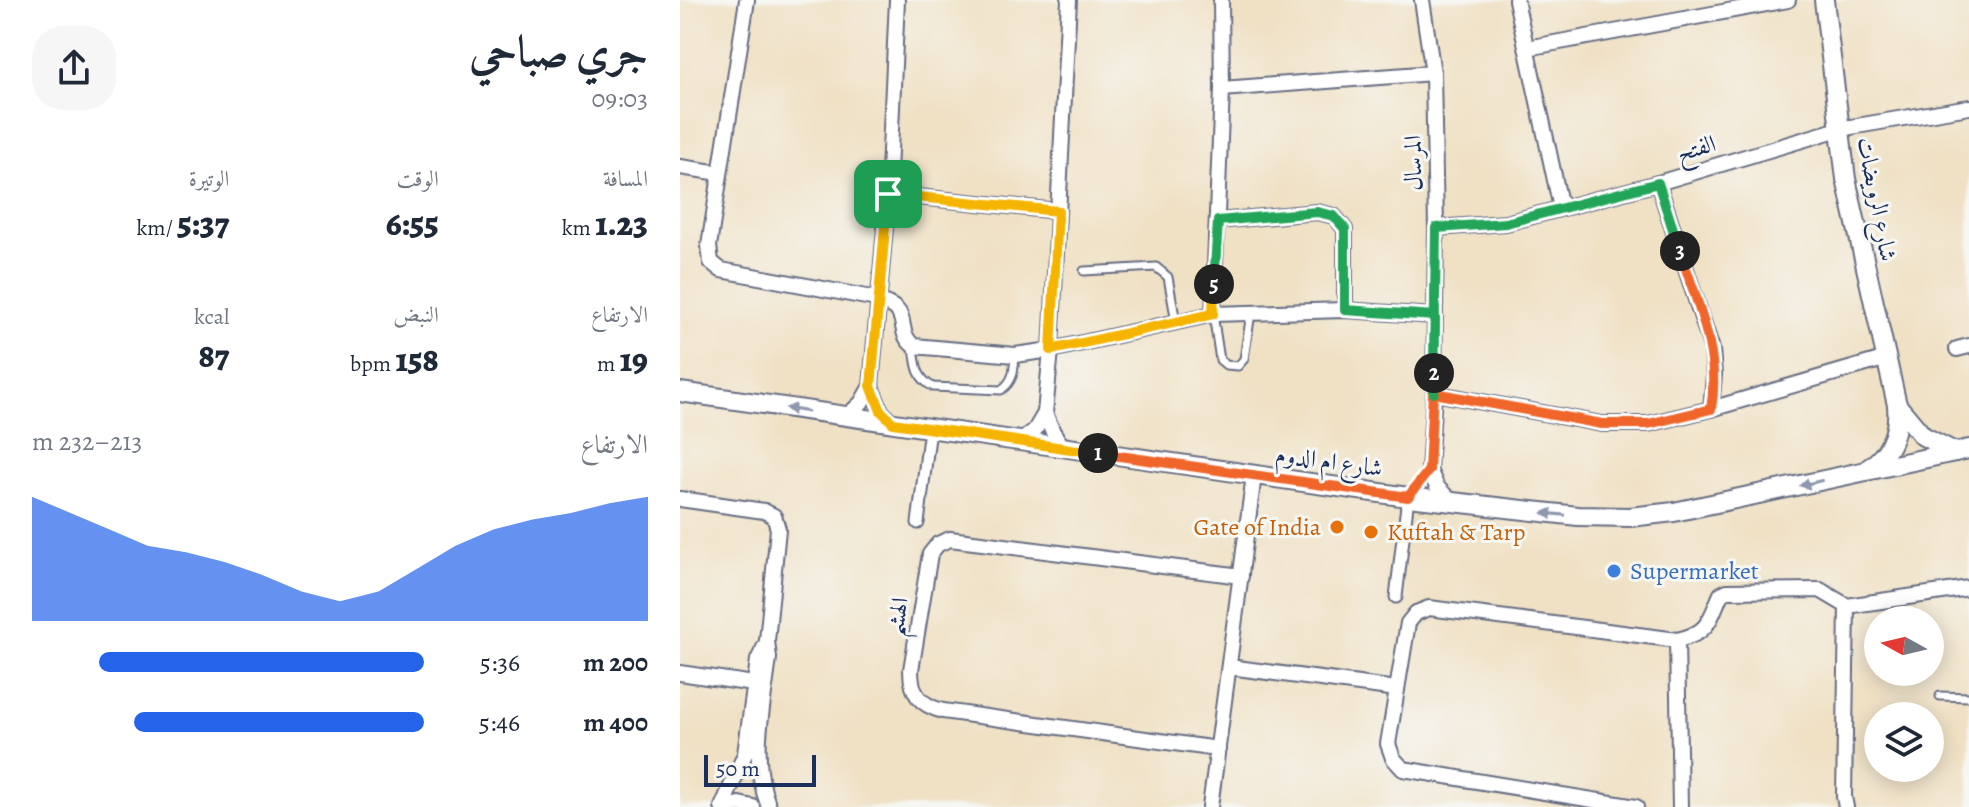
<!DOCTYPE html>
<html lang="ar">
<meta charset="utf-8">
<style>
:root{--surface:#fff;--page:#f6f6f7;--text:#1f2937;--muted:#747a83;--accent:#2563eb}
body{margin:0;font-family:Alegreya,Amiri,serif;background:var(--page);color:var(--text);direction:rtl;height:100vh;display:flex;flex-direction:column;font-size:30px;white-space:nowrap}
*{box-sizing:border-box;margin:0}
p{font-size:26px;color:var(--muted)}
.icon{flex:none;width:44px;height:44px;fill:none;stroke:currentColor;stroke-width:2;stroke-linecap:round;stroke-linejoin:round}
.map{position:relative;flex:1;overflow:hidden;direction:ltr}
.details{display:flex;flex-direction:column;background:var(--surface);width:680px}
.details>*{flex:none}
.needle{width:52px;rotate:278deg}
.buttons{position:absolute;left:1184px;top:606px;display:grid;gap:16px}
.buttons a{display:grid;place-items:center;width:80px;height:80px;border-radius:50%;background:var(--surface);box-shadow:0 4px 20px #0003;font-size:40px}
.scale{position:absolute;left:24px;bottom:20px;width:112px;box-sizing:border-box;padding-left:8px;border:4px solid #1b2f5e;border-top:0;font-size:22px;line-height:28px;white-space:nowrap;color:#1b2f5e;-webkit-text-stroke:6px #f6f6f2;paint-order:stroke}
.pin{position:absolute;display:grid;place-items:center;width:68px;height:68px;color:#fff;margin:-34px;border-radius:16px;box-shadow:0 4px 12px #0006}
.km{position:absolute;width:40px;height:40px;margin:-20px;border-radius:50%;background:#222;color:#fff;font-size:22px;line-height:40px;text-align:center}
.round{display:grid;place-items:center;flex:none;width:84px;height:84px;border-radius:32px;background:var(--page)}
.summary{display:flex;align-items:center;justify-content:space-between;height:136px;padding:0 32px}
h1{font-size:44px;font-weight:800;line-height:60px}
.metrics{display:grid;grid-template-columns:repeat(3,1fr);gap:12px;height:136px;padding:8px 32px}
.metrics div{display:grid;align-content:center}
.metrics b{font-size:34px;font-weight:800}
.metrics small{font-size:22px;font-weight:400}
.metrics p{font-size:22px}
.chart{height:224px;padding:16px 32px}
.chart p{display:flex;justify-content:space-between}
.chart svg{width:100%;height:144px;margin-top:8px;fill:var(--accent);opacity:.7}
ul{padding:0 32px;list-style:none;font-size:26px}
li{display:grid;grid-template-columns:128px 96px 1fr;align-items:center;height:60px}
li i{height:20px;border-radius:10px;background:var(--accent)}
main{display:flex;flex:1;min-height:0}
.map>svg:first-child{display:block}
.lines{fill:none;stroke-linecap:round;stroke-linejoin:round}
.service-casing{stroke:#666d82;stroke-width:11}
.pedestrian-casing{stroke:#666d82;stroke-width:15}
.minor-casing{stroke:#666d82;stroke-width:18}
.tertiary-casing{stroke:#666d82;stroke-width:22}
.service{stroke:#fff;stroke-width:7}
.pedestrian{stroke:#fff;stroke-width:11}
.minor{stroke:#fff;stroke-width:14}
.tertiary{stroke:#fff;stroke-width:18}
.oneway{fill:#8d97ae}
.split-1-casing{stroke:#fff;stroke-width:16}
.split-2-casing{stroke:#fff;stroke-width:16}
.split-3-casing{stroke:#fff;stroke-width:16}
.split-4-casing{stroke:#fff;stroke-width:16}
.split-5-casing{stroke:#fff;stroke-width:16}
.split-6-casing{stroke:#fff;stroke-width:16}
.split-1{stroke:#f5b400;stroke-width:10}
.split-2{stroke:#f0652b;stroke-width:10}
.split-3{stroke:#22a559;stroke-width:10}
.split-4{stroke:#f0652b;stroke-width:10}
.split-5{stroke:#22a559;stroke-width:10}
.split-6{stroke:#f5b400;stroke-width:10}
.food-dot{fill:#e8710a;stroke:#f6f6f2;stroke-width:3}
.shop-dot{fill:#3f7fe0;stroke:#f6f6f2;stroke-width:3}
.labels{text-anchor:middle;stroke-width:6;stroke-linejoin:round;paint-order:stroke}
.street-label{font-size:24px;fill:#1b2f5e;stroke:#f6f6f2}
.food-label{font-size:24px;fill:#c56008;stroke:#f6f6f2;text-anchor:end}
.shop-label{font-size:24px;fill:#366cbe;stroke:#f6f6f2;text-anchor:start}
</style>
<main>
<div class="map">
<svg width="1289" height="807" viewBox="0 0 1289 807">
<rect width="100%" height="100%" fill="#f6f6f2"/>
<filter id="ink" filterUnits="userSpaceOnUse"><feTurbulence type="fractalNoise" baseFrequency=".0125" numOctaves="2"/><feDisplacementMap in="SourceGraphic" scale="16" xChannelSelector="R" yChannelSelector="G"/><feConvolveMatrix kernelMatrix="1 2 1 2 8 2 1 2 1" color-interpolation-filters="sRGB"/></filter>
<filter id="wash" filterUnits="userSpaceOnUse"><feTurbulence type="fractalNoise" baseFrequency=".006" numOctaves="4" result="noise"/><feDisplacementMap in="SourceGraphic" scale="32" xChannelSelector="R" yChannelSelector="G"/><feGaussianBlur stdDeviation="1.8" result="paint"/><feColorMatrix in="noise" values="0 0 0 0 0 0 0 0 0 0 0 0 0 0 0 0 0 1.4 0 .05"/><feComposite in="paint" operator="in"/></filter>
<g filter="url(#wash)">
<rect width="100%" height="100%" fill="#f0e1c5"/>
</g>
<g filter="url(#ink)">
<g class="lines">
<defs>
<g id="service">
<polyline points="404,271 476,267 488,277 496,322"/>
<polyline points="533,314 540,360 546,365 558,366 564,359 571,313"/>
<path d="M234 346C236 364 236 378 253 387L321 390C334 381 334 370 335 355"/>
<polyline points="1260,696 1289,697"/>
</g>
<g id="pedestrian">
<polyline points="238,523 250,429"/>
<polyline points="716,597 728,497"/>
</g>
<g id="minor">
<path d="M67 0 29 246 31 262 41 270 197 299C203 302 211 305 216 309 227 320 218 334 234 346L335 355 371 350 533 314 665 310 755 316"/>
<polyline points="742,0 753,73 756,228 754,393 749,470 757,487 772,502"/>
<polyline points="836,0 881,208"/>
<polyline points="847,48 1108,0"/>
<polyline points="542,89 753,73"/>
<polyline points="0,167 40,173"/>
<polyline points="978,183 1032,349 1034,375 1031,409"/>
<polyline points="208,194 378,211"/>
<polyline points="538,221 637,212 654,216 665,229 665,310"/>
<polyline points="756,228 826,223 978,183 1159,129 1289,107"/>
<polyline points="533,314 542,89 541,0"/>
<polyline points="1277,349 1289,346"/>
<polyline points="754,393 922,424 968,424 1031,409 1207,358"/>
<polyline points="365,413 373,432 384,449"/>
<polyline points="166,417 181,403 191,386"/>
<polyline points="213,423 201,411 191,386 208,194 217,0"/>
<polyline points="340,442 355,430 365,413 371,350 389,0"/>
<path d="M0 499 84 511 94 516 98 529 87 641 89 658C83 709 69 757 89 807"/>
<polyline points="997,640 1000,807"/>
<polyline points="549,667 717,689"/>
<polyline points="0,673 74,684"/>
<path d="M538 749 263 711C240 705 231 694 231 670L250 554 258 544 270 539 561 576"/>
<polyline points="42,807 65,754 78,660 87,642"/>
<polyline points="48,807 59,804 73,807"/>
<polyline points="530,807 574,475"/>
<path d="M956 807 723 769 713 758 708 744 728 623 736 613 749 608 997 640C1029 633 1029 621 1041 594L1047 591 1140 590 1167 606"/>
<polyline points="1166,807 1164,797 1167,606 1289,588"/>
</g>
<g id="tertiary">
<path d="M1144 0 1166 179 1217 405C1219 431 1211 453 1189 468"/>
<polyline points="0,392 728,497 898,516 950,517 994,512 1289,449"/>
<polyline points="1217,405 1243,436 1275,452"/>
</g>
</defs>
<use href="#service" class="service-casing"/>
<use href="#pedestrian" class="pedestrian-casing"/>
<use href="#minor" class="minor-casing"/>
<use href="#tertiary" class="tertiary-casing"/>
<use href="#service" class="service"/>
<use href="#pedestrian" class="pedestrian"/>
<use href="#minor" class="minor"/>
<use href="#tertiary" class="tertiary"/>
</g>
<defs><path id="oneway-solid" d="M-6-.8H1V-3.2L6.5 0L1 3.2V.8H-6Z" transform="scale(2)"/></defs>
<g class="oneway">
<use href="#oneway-solid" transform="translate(117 410) rotate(-171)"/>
<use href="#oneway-solid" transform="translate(1131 483) rotate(167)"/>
<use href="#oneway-solid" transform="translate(874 514) rotate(-174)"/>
</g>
</g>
<g class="lines" filter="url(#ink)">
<defs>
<polyline id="split-1" points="208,194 191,386 201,411 213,423 418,453"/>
<polyline id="split-2" points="418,453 728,497 749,470 754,373"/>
<polyline id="split-3" points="754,373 756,228 826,223 978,183 1000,251"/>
<path id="split-4" d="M754 393 922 424H968L1031 409C1041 354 1017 303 1000 251"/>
<polyline id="split-5" points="534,284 538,221 637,212 654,216 665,229 665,310 755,316 754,393"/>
<polyline id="split-6" points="208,194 378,211 371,350 533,314 534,284"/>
</defs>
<use href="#split-1" class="split-1-casing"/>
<use href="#split-2" class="split-2-casing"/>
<use href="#split-3" class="split-3-casing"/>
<use href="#split-4" class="split-4-casing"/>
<use href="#split-5" class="split-5-casing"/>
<use href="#split-6" class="split-6-casing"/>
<use href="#split-1" class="split-1"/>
<use href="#split-2" class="split-2"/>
<use href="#split-3" class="split-3"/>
<use href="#split-4" class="split-4"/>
<use href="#split-5" class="split-5"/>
<use href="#split-6" class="split-6"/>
</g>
<g class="food-dot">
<circle cx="657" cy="527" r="8"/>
<circle cx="691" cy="532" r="8"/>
</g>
<circle class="shop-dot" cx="934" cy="571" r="8"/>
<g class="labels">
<g class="street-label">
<text transform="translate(1016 148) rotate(-16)" y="8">الفتح</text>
<text transform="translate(733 163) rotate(-91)" y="8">المرسال</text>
<text transform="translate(1197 199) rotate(79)" y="8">شارع الرويضات</text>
<text transform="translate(649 461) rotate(8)" y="8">شارع ام الدوم</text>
<text transform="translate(217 617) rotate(-81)" y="8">الهشم</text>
</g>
<g class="food-label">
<text x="641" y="535">Gate of India</text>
<text x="707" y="540" text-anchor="start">Kuftah &amp; Tarp</text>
</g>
<g class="shop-label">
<text x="950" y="579">Supermarket</text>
</g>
</g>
</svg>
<div class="buttons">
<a><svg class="needle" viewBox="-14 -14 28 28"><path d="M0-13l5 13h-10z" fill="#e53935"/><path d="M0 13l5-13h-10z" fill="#747a83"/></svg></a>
<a><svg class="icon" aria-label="layers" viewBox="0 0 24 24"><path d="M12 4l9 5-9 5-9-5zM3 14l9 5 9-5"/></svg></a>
</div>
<div class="scale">50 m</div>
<div class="pin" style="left:208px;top:194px;background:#1e9e55"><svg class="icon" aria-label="arrive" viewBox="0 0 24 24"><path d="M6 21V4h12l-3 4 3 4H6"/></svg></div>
<b class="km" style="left:418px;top:453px">1</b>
<b class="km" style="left:754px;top:373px">2</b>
<b class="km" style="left:1000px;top:251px">3</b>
<b class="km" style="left:534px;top:284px">5</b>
</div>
<section class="details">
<div class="summary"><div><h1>جري صباحي</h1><p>09:03</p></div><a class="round"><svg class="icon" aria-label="share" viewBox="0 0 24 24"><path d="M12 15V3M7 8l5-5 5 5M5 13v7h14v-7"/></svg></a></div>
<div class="metrics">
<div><p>المسافة</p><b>1.23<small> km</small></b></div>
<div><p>الوقت</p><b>6:55</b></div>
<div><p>الوتيرة</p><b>5:37<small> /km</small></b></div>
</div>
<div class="metrics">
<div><p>الارتفاع</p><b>19<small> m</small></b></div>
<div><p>النبض</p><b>158<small> bpm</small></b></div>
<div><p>kcal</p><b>87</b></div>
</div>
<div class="chart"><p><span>الارتفاع</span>213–232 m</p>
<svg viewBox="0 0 160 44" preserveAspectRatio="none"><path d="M0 44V6L10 11L20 16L30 21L40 23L50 26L60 30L70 35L80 38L90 35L100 28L110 21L120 16L130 13L140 11L150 8L160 6V44z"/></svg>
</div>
<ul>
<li><b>200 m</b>5:36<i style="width:83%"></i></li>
<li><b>400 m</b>5:46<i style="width:74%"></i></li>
</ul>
</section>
</main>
